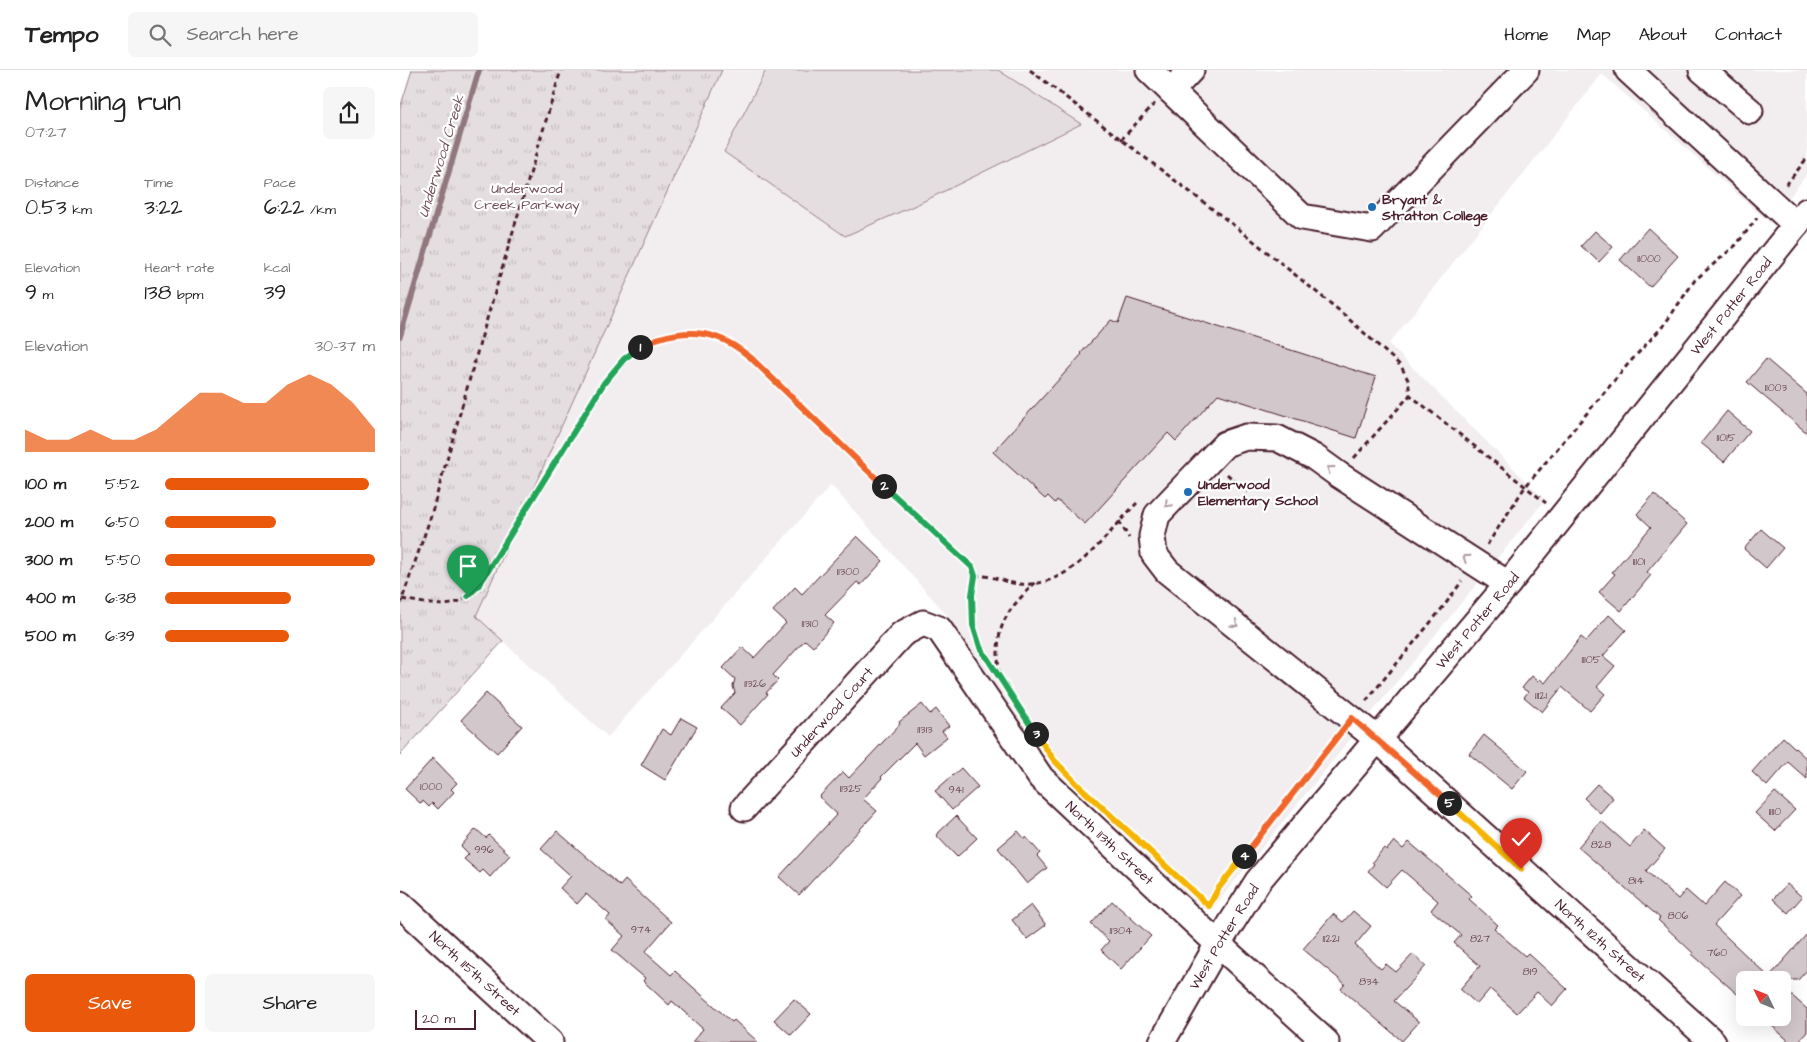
<!DOCTYPE html>
<meta charset="utf-8">
<style>
:root{--surface:#fff;--page:#f6f6f6;--text:#222;--muted:#767676;--line:#e0e0e0;--accent:#ea580c}
body{margin:0;font-family:"Architects Daughter",sans-serif;background:var(--page);color:var(--text);height:100vh;display:flex;flex-direction:column;font-size:19px;white-space:nowrap}
*{box-sizing:border-box;margin:0}
p{font-size:16px;color:var(--muted)}
.icon{flex:none;width:28px;height:28px;fill:none;stroke:currentColor;stroke-width:2;stroke-linecap:round;stroke-linejoin:round}
.map{position:relative;flex:1;overflow:hidden}
.panel{display:flex;flex-direction:column;background:var(--surface);width:400px}
.panel>*{flex:none}
.needle{width:32px;rotate:313deg}
.fabs{position:absolute;left:1336px;top:901px;display:grid;gap:10px}
.fabs a{display:grid;place-items:center;width:55px;height:55px;border-radius:8px;background:var(--surface);box-shadow:0 5px 20px #0002;font-size:25px}
.scale{position:absolute;left:15px;bottom:12px;width:61px;box-sizing:border-box;padding-left:5px;border:2px solid #4a1f2b;border-top:0;font-size:14px;line-height:18px;white-space:nowrap;color:#4a1f2b;-webkit-text-stroke:4px #fff;paint-order:stroke}
.pin{position:absolute;display:grid;place-items:center;width:42px;height:42px;color:#fff;margin:-51px -21px;border-radius:50% 50% 50% 0;rotate:-45deg;box-shadow:0 0 5px #0007}
.pin .icon{rotate:45deg}
.km{position:absolute;width:25px;height:25px;margin:-12px;border-radius:50%;background:#222;color:#fff;font-size:14px;line-height:25px;text-align:center}
.round{display:grid;place-items:center;flex:none;width:52px;height:52px;border-radius:8px;background:var(--page)}
.overview{display:flex;align-items:center;justify-content:space-between;height:85px;padding:0 25px}
h1{font-size:28px;font-weight:600;line-height:38px}
.metrics{display:grid;grid-template-columns:repeat(3,1fr);gap:8px;height:85px;padding:5px 25px}
.metrics div{display:grid;align-content:center}
.metrics b{font-size:21px;font-weight:600}
.metrics small{font-size:14px;font-weight:400}
.metrics p{font-size:14px}
.chart{height:140px;padding:10px 25px}
.chart p{display:flex;justify-content:space-between}
.chart svg{width:100%;height:90px;margin-top:5px;fill:var(--accent);opacity:.7}
.primary-button{display:flex;gap:10px;margin-top:auto;padding:10px 25px}
.primary-button a{flex:1;height:58px;border-radius:8px;background:var(--accent);color:#fff;font-size:20px;font-weight:600;line-height:58px;text-align:center}
.primary-button a+a{background:var(--page);color:var(--text)}
ul{padding:0 25px;list-style:none;font-size:16px}
li{display:grid;grid-template-columns:80px 60px 1fr;align-items:center;height:38px}
li i{height:12px;border-radius:6px;background:var(--accent)}
header{display:flex;align-items:center;gap:30px;box-sizing:border-box;height:70px;padding:0 25px;background:var(--surface);border-bottom:1px solid var(--line)}
header strong{font-size:24px}
nav{display:flex;gap:28px;margin-inline-start:auto;font-size:18px}
.search{width:350px;height:45px;background:var(--page);display:flex;align-items:center;gap:12px;box-sizing:border-box;padding:0 18px;border-radius:8px;color:var(--muted);font-size:19px}
main{display:flex;flex:1;min-height:0}
.map>svg:first-child{display:block}
.built{fill:#f2eeef}
.park{fill:url(#park-tufts);stroke:#987e86}
.pitch{fill:#e5dee0;stroke:#987e86}
.lines{fill:none;stroke-linecap:round;stroke-linejoin:round}
.stream{stroke:#91787e;stroke-width:6}
.building{fill:#d2c7cb;stroke:#4a1f2b}
.minor-casing{stroke:#4a1f2b;stroke-width:29}
.path{stroke:#4a1f2b;stroke-width:3;stroke-dasharray:5 4;stroke-linecap:butt}
.minor{stroke:#fff;stroke-width:25}
.oneway{stroke:#ae9aa0}
.split-1-casing{stroke:#fff;stroke-width:10}
.split-2-casing{stroke:#fff;stroke-width:10}
.split-3-casing{stroke:#fff;stroke-width:10}
.split-4-casing{stroke:#fff;stroke-width:10}
.split-5-casing{stroke:#fff;stroke-width:10}
.split-6-casing{stroke:#fff;stroke-width:10}
.split-1{stroke:#22a559;stroke-width:6}
.split-2{stroke:#f0652b;stroke-width:6}
.split-3{stroke:#22a559;stroke-width:6}
.split-4{stroke:#f5b400;stroke-width:6}
.split-5{stroke:#f0652b;stroke-width:6}
.split-6{stroke:#f5b400;stroke-width:6}
.poi-dot{fill:#1f6fb2;stroke:#fff;stroke-width:2}
.labels{text-anchor:middle;stroke-width:4.5;stroke-linejoin:round;paint-order:stroke}
.number-label{font-size:11px;fill:#6c4953}
.park-label{font-size:14px;fill:#714f58;stroke:#fff}
.poi-label{font-size:14px;font-weight:bold;fill:#4a1f2b;stroke:#fff;text-anchor:start}
.street-label{font-size:14px;fill:#4a1f2b;stroke:#fff}
.water-label{font-size:15px;font-style:italic;fill:#74535c;stroke:#fff}
</style>
<header>
<strong>Tempo</strong>
<div class="search"><svg class="icon" aria-label="search" viewBox="0 0 24 24"><circle cx="10" cy="10" r="6"/><path d="M15 15l6 6"/></svg>Search here</div>
<nav><a>Home</a><a>Map</a><a>About</a><a>Contact</a></nav>
</header>
<main>
<section class="panel">
<div class="overview"><div><h1>Morning run</h1><p>07:27</p></div><a class="round"><svg class="icon" aria-label="share" viewBox="0 0 24 24"><path d="M12 15V3M7 8l5-5 5 5M5 13v7h14v-7"/></svg></a></div>
<div class="metrics">
<div><p>Distance</p><b>0.53<small> km</small></b></div>
<div><p>Time</p><b>3:22</b></div>
<div><p>Pace</p><b>6:22<small> /km</small></b></div>
</div>
<div class="metrics">
<div><p>Elevation</p><b>9<small> m</small></b></div>
<div><p>Heart rate</p><b>138<small> bpm</small></b></div>
<div><p>kcal</p><b>39</b></div>
</div>
<div class="chart"><p><span>Elevation</span>30–37 m</p>
<svg viewBox="0 0 160 44" preserveAspectRatio="none"><path d="M0 44V33L10 38L20 38L30 33L40 38L50 38L60 33L70 24L80 15L90 15L100 20L110 20L120 11L130 6L140 11L150 20L160 33V44z"/></svg>
</div>
<ul>
<li><b>100 m</b>5:52<i style="width:97%"></i></li>
<li><b>200 m</b>6:50<i style="width:53%"></i></li>
<li><b>300 m</b>5:50<i style="width:100%"></i></li>
<li><b>400 m</b>6:38<i style="width:60%"></i></li>
<li><b>500 m</b>6:39<i style="width:59%"></i></li>
</ul>
<div class="primary-button"><a>Save</a><a>Share</a></div>
</section>
<div class="map">
<svg width="1407" height="972" viewBox="0 0 1407 972">
<defs>
<pattern id="park-tufts" width="24" height="20" patternUnits="userSpaceOnUse" patternTransform="scale(1.25)"><rect width="24" height="20" fill="#e5dee0"/><path d="M3 7l-1-3M5 7V3M7 7l1-3M15 17l-1-3M17 17v-4M19 17l1-3" fill="none" stroke="#c6bec0"/></pattern>
</defs>
<rect width="100%" height="100%" fill="#fff"/>
<filter id="ink" filterUnits="userSpaceOnUse"><feTurbulence type="fractalNoise" baseFrequency=".02" numOctaves="2"/><feDisplacementMap in="SourceGraphic" scale="10" xChannelSelector="R" yChannelSelector="G"/><feConvolveMatrix kernelMatrix="1 2 1 2 8 2 1 2 1" color-interpolation-filters="sRGB"/></filter>
<g filter="url(#ink)">
<polygon class="built" points="322,0 1407,0 1407,104 1370,153 1202,4 989,274 1145,430 813,838 803,839 772,814 669,716 638,683 548,546 431,415 208,667 76,547"/>
<polygon class="park" points="12,0 322,0 76,546 103,571 0,685 0,38"/>
<polygon class="pitch" points="366,0 598,0 681,54 516,135 445,166 324,82"/>
<g class="lines">
<polyline class="stream" points="0,266 79,0"/>
</g>
<g class="building">
<polygon points="1248,158 1278,186 1250,217 1220,190"/>
<polygon points="1195,161 1213,177 1199,192 1181,176"/>
<polygon points="727,228 976,307 956,368 818,324 776,371 768,363 685,454 657,430 655,433 648,426 645,429 593,382 682,284 681,283 711,250 718,253"/>
<polygon points="1366,289 1407,324 1407,363 1347,312"/>
<polygon points="1327,341 1350,361 1324,392 1301,373"/>
<polygon points="1254,424 1287,454 1247,502 1251,505 1221,541 1199,522 1215,504 1212,502 1251,457 1237,444"/>
<polygon points="1361,459 1383,478 1366,498 1344,479"/>
<polygon points="457,466 483,491 461,515 457,512 425,545 434,553 413,577 405,570 373,605 378,610 366,623 368,624 340,655 321,638 335,623 333,616 335,609 323,598 342,577 354,588 386,553 373,541 395,517 402,524"/>
<polygon points="1209,545 1226,560 1203,586 1215,596 1197,617 1205,624 1190,641 1162,617 1142,642 1124,627 1128,622 1122,618 1132,606 1138,611 1140,609 1145,613 1181,567 1186,571"/>
<polygon points="86,623 122,656 97,683 61,650"/>
<polygon points="522,634 530,644 536,639 549,656 542,661 547,667 524,685 515,673 481,707 482,708 463,729 477,741 399,825 379,807 437,744 419,727 443,702 449,708 500,654 499,652"/>
<polygon points="281,648 297,657 265,710 241,695 262,659 271,665"/>
<polygon points="1084,665 1127,701 1112,719 1069,684"/>
<polygon points="1383,667 1407,689 1407,709 1388,692 1367,716 1352,702"/>
<polygon points="33,688 57,713 51,719 54,722 38,739 32,733 29,737 23,731 21,734 5,719"/>
<polygon points="561,698 578,717 552,740 535,721"/>
<polygon points="1197,714 1213,728 1200,743 1184,728"/>
<polygon points="1375,722 1395,740 1375,761 1355,743"/>
<polygon points="556,746 577,768 557,787 536,765"/>
<polygon points="1201,751 1230,777 1244,760 1265,779 1246,801 1278,829 1286,820 1304,836 1325,812 1340,826 1314,855 1369,907 1407,864 1407,900 1398,910 1345,910 1345,931 1292,884 1293,883 1258,850 1260,848 1178,777"/>
<polygon points="76,759 86,768 89,765 110,785 90,807 83,800 80,803 64,789 69,784 61,776"/>
<polygon points="157,761 220,816 225,810 271,852 245,882 271,905 275,901 332,952 334,950 358,972 292,972 303,959 272,931 269,935 243,911 245,908 212,880 224,866 206,850 210,845 186,824 177,834 160,818 171,806 141,779"/>
<polygon points="618,761 624,768 626,767 640,783 637,786 647,798 627,814 598,778"/>
<polygon points="994,771 1003,779 1009,772 1072,826 1069,829 1098,855 1094,859 1125,886 1128,883 1167,919 1152,936 1137,922 1117,943 1090,919 1077,934 1060,919 1080,896 1054,873 1061,865 1031,840 1038,831 1002,800 986,817 968,801 974,794 972,792 984,778 987,780"/>
<polygon points="1387,814 1402,827 1388,843 1373,829"/>
<polygon points="712,831 751,866 721,899 701,880 709,871 691,854"/>
<polygon points="631,835 646,855 627,869 612,850"/>
<polygon points="953,841 971,856 955,875 981,899 986,894 996,902 1013,884 1026,896 994,931 1019,952 1002,971 941,919 945,914 903,879 933,844 943,852"/>
<polygon points="1390,924 1407,939 1407,962 1398,972 1390,972 1363,948 1382,948 1382,932"/>
<polygon points="394,929 411,944 391,965 374,950"/>
</g>
<g class="lines">
<defs>
<g id="minor">
<polyline points="749,0 771,21"/>
<polyline points="791,0 771,21 902,147 972,159 1126,0"/>
<polyline points="1228,0 1396,155"/>
<polyline points="1302,0 1350,41"/>
<path id="s1" d="M1108 514 939 405 914 387 877 368 846 367 825 374 757 445 752 466 754 484 767 501 977 669 1313 972"/>
<path id="s2" d="M344 738 502 564 523 553 539 559 641 708 818 874 926 972"/>
<path id="s3" d="M0 834 150 972"/>
<path id="s4" d="M762 972 818 874 858 811 1108 514 1407 141"/>
</g>
</defs>
<use href="#minor" class="minor-casing"/>
<g class="path">
<polyline points="630,0 840,160 941,242 1001,296 1008,310 1010,325 1146,433"/>
<polyline points="721,70 755,33"/>
<polyline points="1386,115 1407,88"/>
<polyline points="954,388 1010,325"/>
<polyline points="827,404 847,423"/>
<polyline points="719,451 729,468"/>
<polyline points="1087,475 1125,417 1229,293 1264,255 1295,210 1336,175 1357,148"/>
<path d="M575 506C591 504 604 513 620 514 672 518 705 465 737 433"/>
<path d="M2 529C51 538 60 542 89 499L204 313 224 289 234 281 261 268 290 264H304L325 270 350 287 448 382 572 497C575 507 573 515 572 525 571 544 575 560 581 577"/>
<polyline points="0,535 30,449 81,269 161,0"/>
<path d="M599 604C595 558 602 545 635 513"/>
<polyline points="966,631 1044,536 1062,511"/>
<polyline points="809,835 818,819 939,666"/>
</g>
<use href="#minor" class="minor"/>
</g>
<defs><path id="oneway-chevron" d="M-2-3.5L2.5 0L-2 3.5" fill="none" stroke-width="1.6" stroke-linecap="round" stroke-linejoin="round" transform="scale(1.25)"/></defs>
<g class="oneway">
<use href="#oneway-chevron" transform="translate(930 399) rotate(-144)"/>
<use href="#oneway-chevron" transform="translate(768 434) rotate(134)"/>
<use href="#oneway-chevron" transform="translate(1066 488) rotate(-146)"/>
<use href="#oneway-chevron" transform="translate(835 554) rotate(39)"/>
</g>
</g>
<g class="lines" filter="url(#ink)">
<defs>
<polyline id="split-1" points="68,526 78,516 89,499 204,313 224,289 240,277"/>
<path id="split-2" d="M240 277C261 264 292 259 316 267 329 271 340 279 350 287L484 416"/>
<polyline id="split-3" points="484,416 572,497 575,506 572,525 573,555 580,577 636,664"/>
<polyline id="split-4" points="636,664 654,690 679,716 809,836 818,819 844,786"/>
<polyline id="split-5" points="844,786 952,648 1049,733"/>
<polyline id="split-6" points="1049,733 1121,799"/>
</defs>
<use href="#split-1" class="split-1-casing"/>
<use href="#split-2" class="split-2-casing"/>
<use href="#split-3" class="split-3-casing"/>
<use href="#split-4" class="split-4-casing"/>
<use href="#split-5" class="split-5-casing"/>
<use href="#split-6" class="split-6-casing"/>
<use href="#split-1" class="split-1"/>
<use href="#split-2" class="split-2"/>
<use href="#split-3" class="split-3"/>
<use href="#split-4" class="split-4"/>
<use href="#split-5" class="split-5"/>
<use href="#split-6" class="split-6"/>
</g>
<g class="poi-dot">
<circle cx="972" cy="137" r="5"/>
<circle cx="788" cy="422" r="5"/>
</g>
<g class="labels">
<g class="number-label">
<text x="1249" y="192">11000</text>
<text x="1376" y="321">11003</text>
<text x="1326" y="371">11015</text>
<text x="1239" y="495">11101</text>
<text x="448" y="505">11300</text>
<text x="410" y="557">11310</text>
<text x="1191" y="593">11105</text>
<text x="355" y="617">11326</text>
<text x="1141" y="629">11121</text>
<text x="525" y="663">11313</text>
<text x="31" y="720">1000</text>
<text x="451" y="722">11325</text>
<text x="556" y="723">941</text>
<text x="1375" y="745">11110</text>
<text x="1201" y="778">828</text>
<text x="84" y="783">996</text>
<text x="1236" y="814">814</text>
<text x="1278" y="849">806</text>
<text x="241" y="863">974</text>
<text x="721" y="864">11304</text>
<text x="931" y="872">11221</text>
<text x="1080" y="872">827</text>
<text x="1317" y="886">760</text>
<text x="1130" y="905">819</text>
<text x="969" y="915">834</text>
</g>
<g class="park-label">
<text x="127" y="123">Underwood<tspan x="127" dy="16">Creek Parkway</tspan></text>
</g>
<g class="poi-label">
<text x="982" y="134">Bryant &amp;<tspan x="982" dy="16">Stratton College</tspan></text>
<text x="798" y="419">Underwood<tspan x="798" dy="16">Elementary School</tspan></text>
</g>
<g class="street-label">
<text dy="5" stroke="none"><textPath href="#s4" startOffset="932">West Potter Road</textPath></text>
<text dy="5" stroke="none"><textPath href="#s4" startOffset="528">West Potter Road</textPath></text>
<text dy="5" stroke="none"><textPath href="#s2" startOffset="130">Underwood Court</textPath></text>
<text dy="5" stroke="none"><textPath href="#s2" startOffset="551">North 113th Street</textPath></text>
<text dy="5" stroke="none"><textPath href="#s4" startOffset="122">West Potter Road</textPath></text>
<text dy="5" stroke="none"><textPath href="#s1" startOffset="1056">North 112th Street</textPath></text>
<text dy="5" stroke="none"><textPath href="#s3" startOffset="102">North 115th Street</textPath></text>
</g>
<g class="water-label">
<text transform="translate(41 86) rotate(-73)" y="5">Underwood Creek</text>
</g>
</g>
</svg>
<div class="fabs">
<a><svg class="needle" viewBox="-14 -14 28 28"><path d="M0-13l5 13h-10z" fill="#e53935"/><path d="M0 13l5-13h-10z" fill="#767676"/></svg></a>
</div>
<div class="scale">20 m</div>
<div class="pin" style="left:68px;top:526px;background:#1e9e55"><svg class="icon" aria-label="arrive" viewBox="0 0 24 24"><path d="M6 21V4h12l-3 4 3 4H6"/></svg></div>
<div class="pin" style="left:1121px;top:799px;background:#d93025"><svg class="icon" aria-label="check" viewBox="0 0 24 24"><path d="M5 12l5 5 9-10"/></svg></div>
<b class="km" style="left:240px;top:277px">1</b>
<b class="km" style="left:484px;top:416px">2</b>
<b class="km" style="left:636px;top:664px">3</b>
<b class="km" style="left:844px;top:786px">4</b>
<b class="km" style="left:1049px;top:733px">5</b>
</div>
</main>
